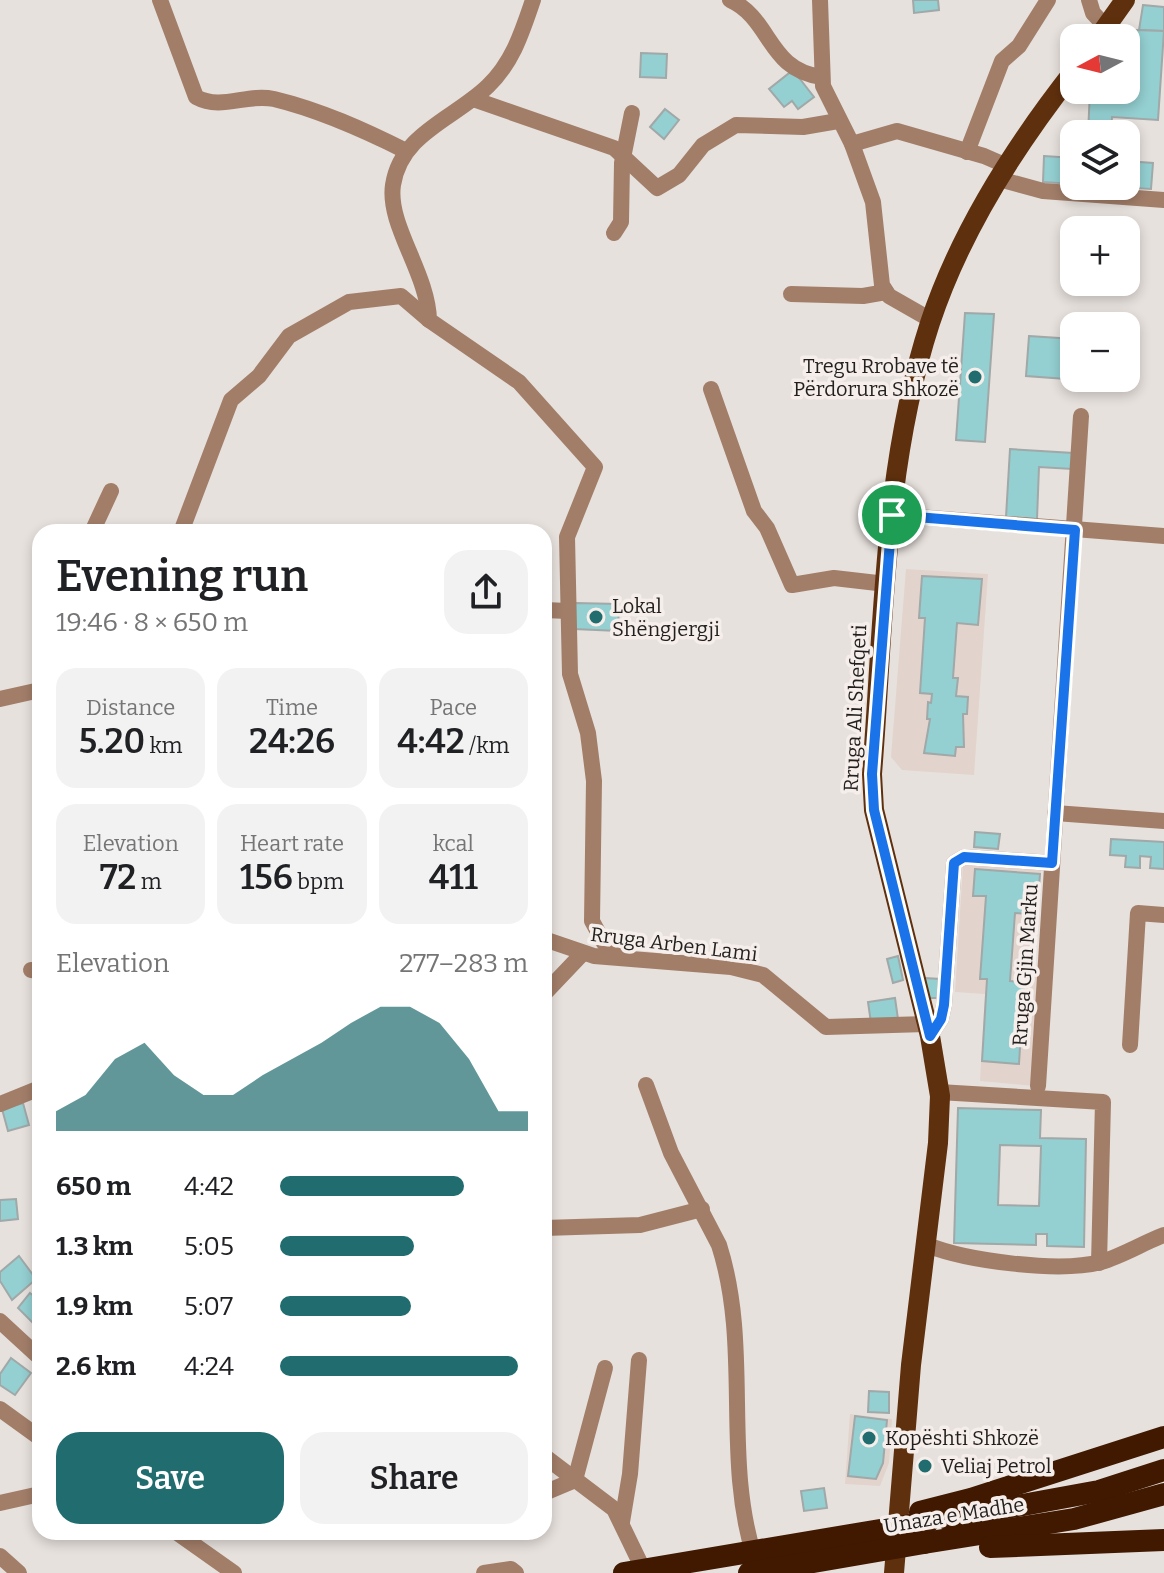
<!DOCTYPE html>
<meta charset="utf-8">
<style>
:root{--surface:#fff;--page:#f2f2f2;--text:#202124;--muted:#757577;--accent:#206c6e}
body{margin:0;font-family:Bitter,serif;background:var(--page);color:var(--text);height:100vh;display:flex;flex-direction:column;font-size:30px;white-space:nowrap}
*{box-sizing:border-box;margin:0}
p{font-size:26px;color:var(--muted)}
.icon{flex:none;width:44px;height:44px;fill:none;stroke:currentColor;stroke-width:2;stroke-linecap:round;stroke-linejoin:round}
.map{position:relative;flex:1;overflow:hidden}
.side{position:absolute;left:32px;top:524px;width:520px;height:1016px;display:flex;flex-direction:column;background:var(--surface);border-radius:24px;box-shadow:0 4px 12px #0003}
.side>*{flex:none}
.needle{width:52px;rotate:263deg}
.fabs{position:absolute;left:1060px;top:24px;display:grid;gap:16px}
.fabs a{display:grid;place-items:center;width:80px;height:80px;border-radius:16px;background:var(--surface);box-shadow:0 4px 12px #0003;font-size:40px}
.pin{position:absolute;display:grid;place-items:center;width:68px;height:68px;color:#fff;margin:-34px;border:4px solid #fff;border-radius:50%;box-shadow:0 2px 8px #0007}
.round{display:grid;place-items:center;flex:none;width:84px;height:84px;border-radius:24px;background:var(--page)}
.headline{display:flex;align-items:center;justify-content:space-between;height:136px;padding:0 24px}
h1{font-size:44px;font-weight:600;line-height:60px}
.metrics{display:grid;grid-template-columns:repeat(3,1fr);gap:12px;height:136px;padding:8px 24px}
.metrics div{display:grid;align-content:center;border-radius:20px;background:var(--page);text-align:center}
.metrics b{font-size:34px;font-weight:600}
.metrics small{font-size:22px;font-weight:400}
.metrics p{font-size:22px}
.chart{height:224px;padding:16px 24px}
.chart p{display:flex;justify-content:space-between}
.chart svg{width:100%;height:144px;margin-top:8px;fill:var(--accent);opacity:.7}
.primary-button{display:flex;gap:16px;margin-top:auto;padding:16px 24px}
.primary-button a{flex:1;height:92px;border-radius:24px;background:var(--accent);color:#fff;font-size:32px;font-weight:600;line-height:92px;text-align:center}
.primary-button a+a{background:var(--page);color:var(--text)}
ul{padding:0 24px;list-style:none;font-size:26px}
li{display:grid;grid-template-columns:128px 96px 1fr;align-items:center;height:60px}
li i{height:20px;border-radius:10px;background:var(--accent)}
.map>svg:first-child{display:block}
.built{fill:#e2d4cc}
.building{fill:#94cfd1;stroke:#a0a8a8;stroke-width:2;fill-rule:evenodd}
.lines{fill:none;stroke-linecap:round;stroke-linejoin:round}
.minor{stroke:#a27e69;stroke-width:16}
.major{stroke:#5f300d;stroke-width:20}
.highway{stroke:#401900;stroke-width:22}
.highway-bridge{stroke:#401900;stroke-width:22}
.route-casing{stroke:#fff;stroke-width:16}
.route{stroke:#1a73e8;stroke-width:10}
.poi-dot{fill:#206c6e;stroke:#f5eeea;stroke-width:3}
.labels{text-anchor:middle;stroke-width:7;stroke-linejoin:round;paint-order:stroke}
.poi-label{font-size:20px;fill:#221f1e;stroke:#f5eeea;text-anchor:start}
.street-label{font-size:20px;fill:#221f1e;stroke:#f5eeea}
</style>
<div class="map">
<svg width="1164" height="1573" viewBox="0 0 1164 1573">
<rect width="100%" height="100%" fill="#e7e1dd"/>
<g class="built">
<polygon points="906,569 988,574 974,775 902,770 891,757"/>
<polygon points="963,865 1041,870 1031,966 1042,976 1034,1086 980,1081 985,994 955,992"/>
<polygon points="850,1414 892,1419 889,1463 880,1486 845,1484"/>
</g>
<g class="building">
<polygon points="913,0 938,0 939,10 914,13"/>
<polygon points="1143,5 1164,7 1164,31 1139,30"/>
<polygon points="1135,30 1164,31 1158,120 1112,117 1111,134 1088,134 1090,91 1130,94"/>
<polygon points="641,53 667,54 666,78 640,77"/>
<polygon points="793,70 814,97 798,109 792,101 784,107 769,89"/>
<polygon points="665,109 679,120 664,139 650,127"/>
<polygon points="1044,156 1074,158 1074,184 1043,182"/>
<polygon points="1126,161 1153,163 1151,189 1103,186 1126,186"/>
<polygon points="965,313 994,314 985,442 956,440"/>
<polygon points="1029,336 1074,339 1074,378 1106,378 1106,382 1026,376"/>
<polygon points="1010,449 1073,453 1072,469 1039,467 1037,519 1006,517"/>
<polygon points="922,576 982,579 978,625 957,623 953,678 958,678 956,696 968,697 967,714 963,714 964,747 956,747 955,756 924,753 930,719 927,719 928,702 931,703 932,694 920,693 925,618 919,618"/>
<polygon points="575,603 619,604 618,631 574,629"/>
<polygon points="975,832 1000,834 998,849 974,847"/>
<polygon points="1111,839 1164,842 1164,869 1150,868 1151,857 1140,856 1140,868 1125,867 1126,856 1110,855"/>
<polygon points="975,869 1040,874 1037,915 1015,913 1010,981 1024,982 1019,1064 982,1061 987,979 980,979 986,896 973,896"/>
<polygon points="898,956 903,980 893,983 887,959"/>
<polygon points="925,978 940,979 940,998 926,998"/>
<polygon points="895,998 898,1019 871,1023 868,1002"/>
<polygon points="23,1103 29,1125 8,1131 2,1109"/>
<path d="M958 1108 1041 1110 1040 1138 1086 1139 1084 1247 1047 1246V1234H1036V1245L954 1243ZM1000 1145 1041 1146 1039 1206 998 1205Z"/>
<polygon points="16,1199 18,1219 0,1221 0,1200"/>
<polygon points="19,1256 36,1279 12,1300 0,1281 0,1272"/>
<polygon points="30,1293 40,1301 40,1319 35,1325 18,1308"/>
<polygon points="11,1358 31,1373 15,1395 0,1385 0,1374"/>
<polygon points="869,1391 889,1392 889,1413 868,1412"/>
<polygon points="855,1416 887,1420 883,1463 876,1479 848,1476"/>
<polygon points="824,1488 827,1508 804,1511 801,1491"/>
</g>
<g class="lines">
<g class="minor">
<path d="M160 0 196 97C222 111 246 93 274 99 320 110 364 130 406 151"/>
<path d="M533 0C522 32 513 62 488 86 454 119 401 133 393 185 387 225 428 273 429 320L519 382 595 467 567 537 570 674 588 733 594 781 592 921 604 943 623 958"/>
<path d="M730 0C772 19 767 70 822 77"/>
<polyline points="820,0 823,86 852,144 873,202 882,285 889,296 931,320"/>
<polyline points="1089,0 1093,13 1106,27"/>
<polyline points="473,99 614,148 657,188 679,175 703,145 736,125 803,127 838,121"/>
<polyline points="852,144 897,131 984,156 1007,166"/>
<polyline points="967,152 1002,61 1019,46 1048,0"/>
<polyline points="999,179 1043,191 1164,200"/>
<polyline points="614,233 621,222 622,163 632,113"/>
<polyline points="791,294 863,296 886,292"/>
<polyline points="711,389 754,511 767,528 792,585 834,578 886,584"/>
<polyline points="892,515 1164,536"/>
<polyline points="92,532 111,491"/>
<polyline points="181,532 231,400 259,376 289,336 349,302 401,296 429,320"/>
<polyline points="544,610 568,611"/>
<polyline points="0,699 40,690"/>
<polyline points="1055,813 1164,821"/>
<polyline points="544,939 594,956 731,967 763,975 826,1027 926,1024"/>
<polyline points="31,970 40,971"/>
<polyline points="544,994 583,953"/>
<polyline points="930,1036 941,1019 944,1005 954,863 964,857 1052,863"/>
<polyline points="1130,1045 1138,913 1164,915"/>
<path d="M646 1085 671 1153 719 1245C752 1348 722 1457 755 1559"/>
<polyline points="1038,1086 1081,416"/>
<polyline points="939,1092 1103,1102 1099,1263"/>
<polyline points="0,1104 40,1088"/>
<polyline points="544,1228 640,1225 702,1209"/>
<path d="M927 1245C967 1261 1059 1273 1101 1262 1122 1256 1143 1243 1164 1235"/>
<polyline points="0,1321 40,1358"/>
<polyline points="0,1409 40,1438"/>
<polyline points="544,1456 614,1509 645,1573"/>
<polyline points="544,1493 575,1480 605,1368"/>
<polyline points="0,1503 40,1494"/>
<polyline points="622,1522 630,1474 639,1360"/>
<polyline points="176,1532 234,1573"/>
<polyline points="0,1556 19,1573"/>
<polyline points="484,1573 511,1569 516,1573"/>
</g>
<g class="major">
<polyline points="1098,38 1125,0"/>
<path d="M894 1573 911 1365 938 1143 940 1096 930 1036 874 810 872 774C884 625 883 467 930 323 960 232 1015 146 1074 71"/>
</g>
<g class="highway">
<polyline points="920,1512 971,1499 1164,1437"/>
<polyline points="947,1519 1099,1491 1164,1470"/>
<polyline points="924,1543 1074,1519 1164,1494"/>
<polyline points="990,1547 1164,1540"/>
</g>
<g class="highway-bridge">
<polyline points="624,1573 928,1522"/>
<polyline points="749,1573 924,1543"/>
</g>
</g>
<g class="lines">
<defs>
<polygon id="route" points="892,515 1075,530 1052,863 964,857 954,863 944,1005 941,1019 930,1036 874,810 872,774"/>
</defs>
<use href="#route" class="route-casing"/>
<use href="#route" class="route"/>
</g>
<g class="poi-dot">
<circle cx="975" cy="377" r="8"/>
<circle cx="596" cy="617" r="8"/>
<circle cx="869" cy="1438" r="8"/>
<circle cx="925" cy="1466" r="8"/>
</g>
<g class="labels">
<g class="poi-label">
<text x="959" y="373" text-anchor="end">Tregu Rrobave të<tspan x="959" dy="23">Përdorura Shkozë</tspan></text>
<text x="612" y="613">Lokal<tspan x="612" dy="23">Shëngjergji</tspan></text>
<text x="885" y="1445">Kopështi Shkozë</text>
<text x="941" y="1473">Veliaj Petrol</text>
</g>
<g class="street-label">
<text transform="translate(855 708) rotate(-87)" y="7">Rruga Ali Shefqeti</text>
<text transform="translate(674 944) rotate(7)" y="7">Rruga Arben Lami</text>
<text transform="translate(1025 965) rotate(-86)" y="7">Rruga Gjin Marku</text>
<text transform="translate(954 1515) rotate(-9)" y="7">Unaza e Madhe</text>
</g>
</g>
</svg>
<div class="fabs">
<a><svg class="needle" viewBox="-14 -14 28 28"><path d="M0-13l5 13h-10z" fill="#e53935"/><path d="M0 13l5-13h-10z" fill="#757577"/></svg></a>
<a><svg class="icon" aria-label="layers" viewBox="0 0 24 24"><path d="M12 4l9 5-9 5-9-5zM3 14l9 5 9-5"/></svg></a>
<a>+</a>
<a>−</a>
</div>
<div class="pin" style="left:892px;top:515px;background:#1e9e55"><svg class="icon" aria-label="arrive" viewBox="0 0 24 24"><path d="M6 21V4h12l-3 4 3 4H6"/></svg></div>
<section class="side">
<div class="headline"><div><h1>Evening run</h1><p>19:46 · 8 × 650 m</p></div><a class="round"><svg class="icon" aria-label="share" viewBox="0 0 24 24"><path d="M12 15V3M7 8l5-5 5 5M5 13v7h14v-7"/></svg></a></div>
<div class="metrics">
<div><p>Distance</p><b>5.20<small> km</small></b></div>
<div><p>Time</p><b>24:26</b></div>
<div><p>Pace</p><b>4:42<small> /km</small></b></div>
</div>
<div class="metrics">
<div><p>Elevation</p><b>72<small> m</small></b></div>
<div><p>Heart rate</p><b>156<small> bpm</small></b></div>
<div><p>kcal</p><b>411</b></div>
</div>
<div class="chart"><p><span>Elevation</span>277–283 m</p>
<svg viewBox="0 0 160 44" preserveAspectRatio="none"><path d="M0 44V38L10 33L20 22L30 17L40 27L50 33L60 33L70 27L80 22L90 17L100 11L110 6L120 6L130 11L140 22L150 38L160 38V44z"/></svg>
</div>
<ul>
<li><b>650 m</b>4:42<i style="width:74%"></i></li>
<li><b>1.3 km</b>5:05<i style="width:54%"></i></li>
<li><b>1.9 km</b>5:07<i style="width:53%"></i></li>
<li><b>2.6 km</b>4:24<i style="width:96%"></i></li>
</ul>
<div class="primary-button"><a>Save</a><a>Share</a></div>
</section>
</div>
